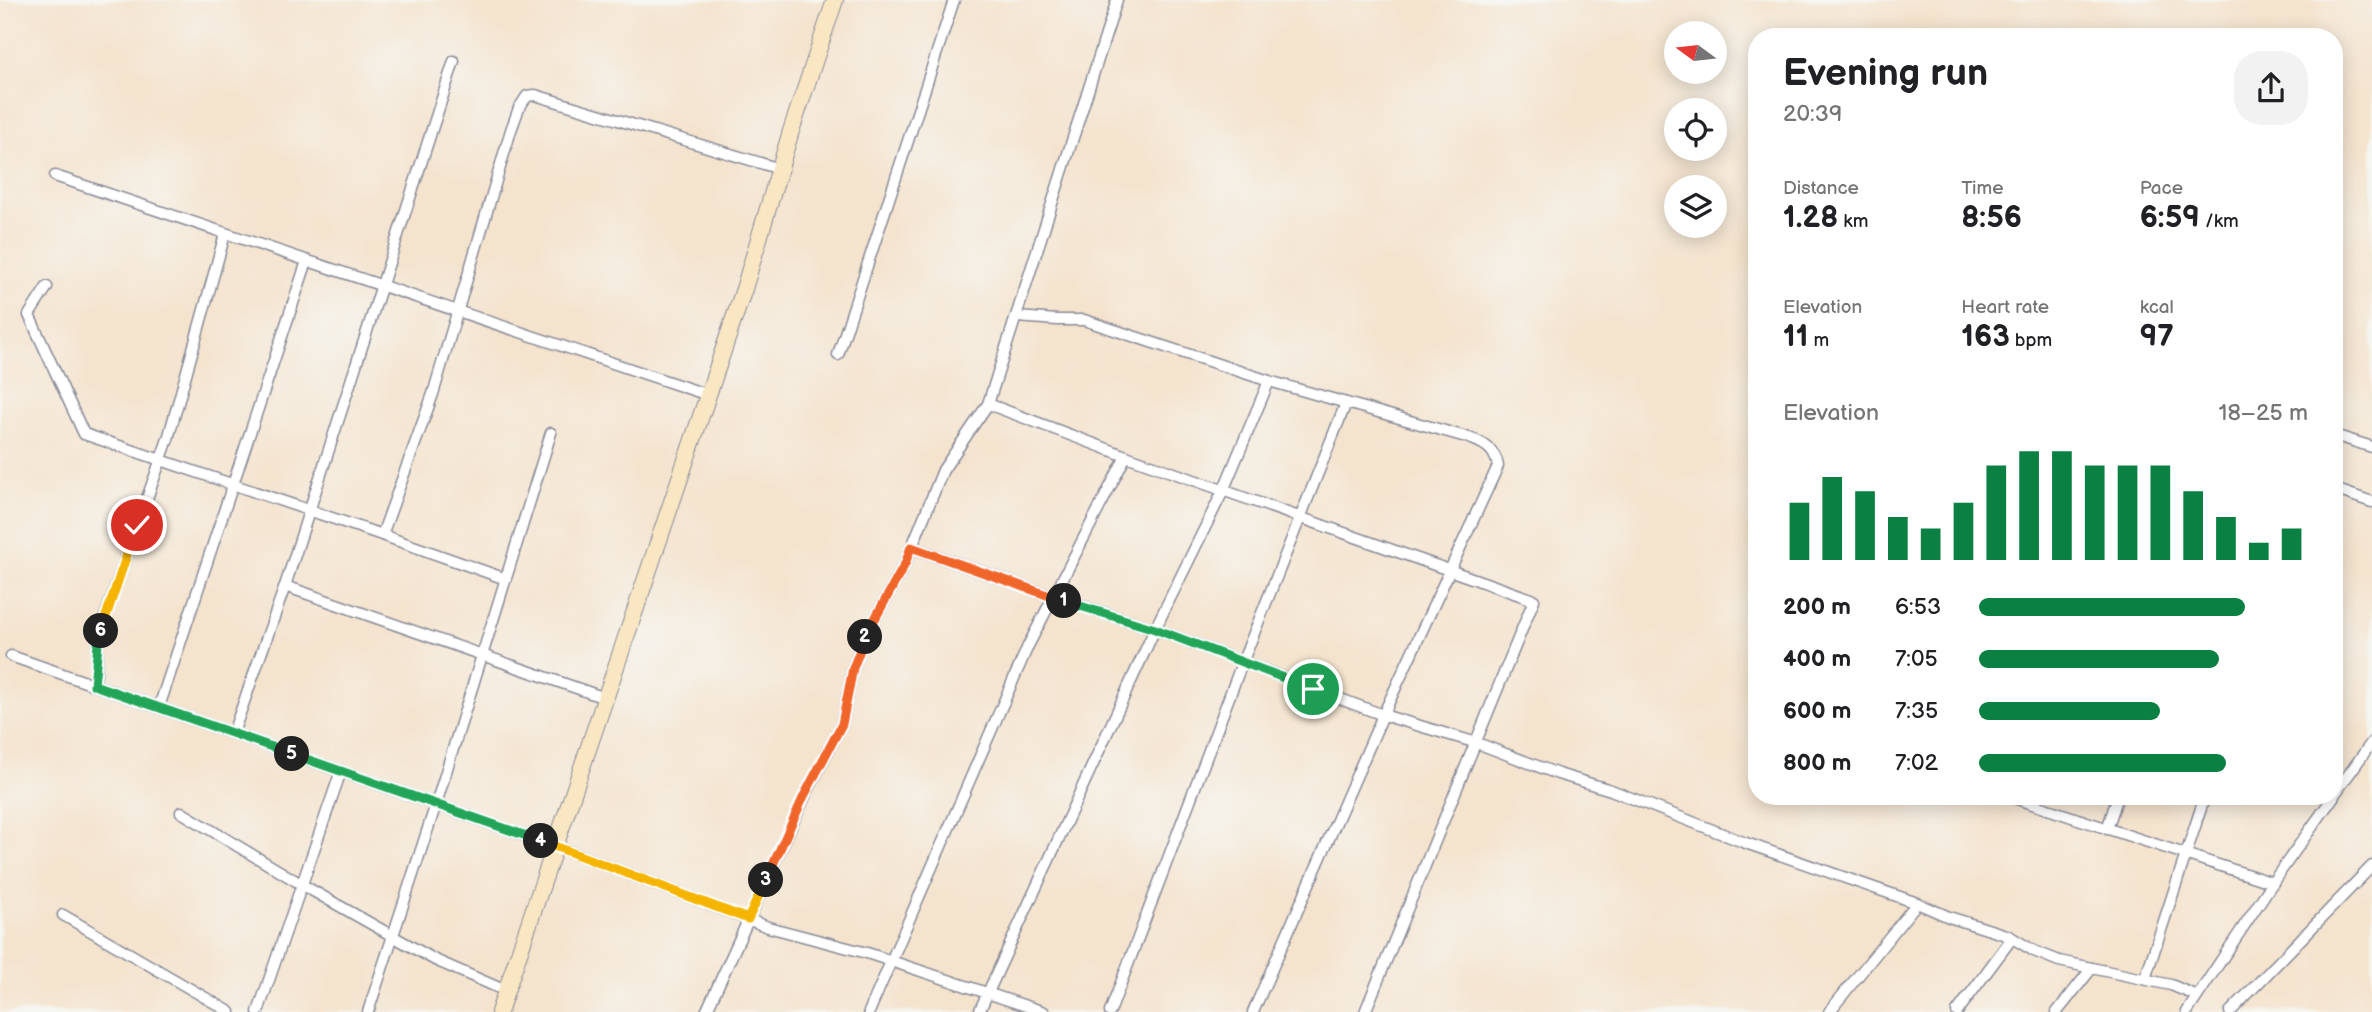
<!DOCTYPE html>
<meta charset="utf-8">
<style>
:root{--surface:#fff;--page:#f2f2f2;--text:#202124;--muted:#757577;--accent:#0b8043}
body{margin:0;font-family:"Balsamiq Sans",sans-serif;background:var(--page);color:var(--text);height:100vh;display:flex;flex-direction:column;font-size:26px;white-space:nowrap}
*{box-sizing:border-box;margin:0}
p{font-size:23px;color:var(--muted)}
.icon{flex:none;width:38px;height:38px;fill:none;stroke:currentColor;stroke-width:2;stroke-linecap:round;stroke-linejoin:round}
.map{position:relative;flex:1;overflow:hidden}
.details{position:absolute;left:1748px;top:28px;width:595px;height:777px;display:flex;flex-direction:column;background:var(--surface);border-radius:28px;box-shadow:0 4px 18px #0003}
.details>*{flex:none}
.needle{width:46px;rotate:285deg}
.controls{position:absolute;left:1664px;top:21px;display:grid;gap:14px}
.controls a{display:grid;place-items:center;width:63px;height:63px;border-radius:50%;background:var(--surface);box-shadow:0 4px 18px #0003;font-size:35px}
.pin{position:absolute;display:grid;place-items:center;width:60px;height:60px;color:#fff;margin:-30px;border:4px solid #fff;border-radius:50%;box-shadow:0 2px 7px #0007}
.km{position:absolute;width:35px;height:35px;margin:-18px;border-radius:50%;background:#222;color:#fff;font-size:19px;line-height:35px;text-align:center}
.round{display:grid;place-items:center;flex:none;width:74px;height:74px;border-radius:28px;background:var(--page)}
.summary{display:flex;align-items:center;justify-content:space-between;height:119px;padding:0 35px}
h1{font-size:38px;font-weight:700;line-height:52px}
.stats{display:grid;grid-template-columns:repeat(3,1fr);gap:10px;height:119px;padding:7px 35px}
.stats div{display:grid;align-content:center}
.stats b{font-size:30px;font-weight:700}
.stats small{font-size:19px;font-weight:400}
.stats p{font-size:19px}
.chart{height:196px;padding:14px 35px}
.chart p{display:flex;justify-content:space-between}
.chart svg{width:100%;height:126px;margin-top:7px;stroke:var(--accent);stroke-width:6}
ul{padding:0 35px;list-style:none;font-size:23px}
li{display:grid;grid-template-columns:112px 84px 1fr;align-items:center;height:52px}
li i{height:18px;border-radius:9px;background:var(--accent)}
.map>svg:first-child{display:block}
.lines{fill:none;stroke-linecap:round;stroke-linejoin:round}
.street-casing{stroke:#888996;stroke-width:13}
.secondary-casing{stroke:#888996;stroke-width:18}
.street{stroke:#fff;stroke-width:10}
.secondary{stroke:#f9e7c3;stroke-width:16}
.split-1-casing{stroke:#fff;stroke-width:14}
.split-2-casing{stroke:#fff;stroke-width:14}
.split-3-casing{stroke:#fff;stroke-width:14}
.split-4-casing{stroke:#fff;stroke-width:14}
.split-5-casing{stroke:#fff;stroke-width:14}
.split-6-casing{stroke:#fff;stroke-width:14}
.split-7-casing{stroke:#fff;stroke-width:14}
.split-1{stroke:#22a559;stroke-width:9}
.split-2{stroke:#f0652b;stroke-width:9}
.split-3{stroke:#f0652b;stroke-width:9}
.split-4{stroke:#f5b400;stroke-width:9}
.split-5{stroke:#22a559;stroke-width:9}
.split-6{stroke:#22a559;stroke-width:9}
.split-7{stroke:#f5b400;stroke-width:9}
</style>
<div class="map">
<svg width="2372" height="1012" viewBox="0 0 2372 1012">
<rect width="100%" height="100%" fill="#f6f6f2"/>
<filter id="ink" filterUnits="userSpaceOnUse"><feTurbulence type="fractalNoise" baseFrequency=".0143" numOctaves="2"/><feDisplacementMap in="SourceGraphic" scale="14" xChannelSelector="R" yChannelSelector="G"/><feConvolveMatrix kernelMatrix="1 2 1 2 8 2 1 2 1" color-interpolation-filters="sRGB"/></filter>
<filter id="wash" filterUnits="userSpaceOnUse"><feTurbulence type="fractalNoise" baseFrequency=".00686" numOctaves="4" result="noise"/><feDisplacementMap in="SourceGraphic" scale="28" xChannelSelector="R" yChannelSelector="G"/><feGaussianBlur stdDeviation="1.57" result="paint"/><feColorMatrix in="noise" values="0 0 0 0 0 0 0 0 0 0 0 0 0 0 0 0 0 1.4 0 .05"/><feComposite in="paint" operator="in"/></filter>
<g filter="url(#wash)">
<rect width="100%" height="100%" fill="#f4e3cd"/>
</g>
<g filter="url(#ink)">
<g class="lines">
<defs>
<g id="street">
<polyline points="55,176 708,395"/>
<polyline points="47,287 29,315 84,434 382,535 506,579"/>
<path d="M1017 317 1057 320H1084L1269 381 1466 437C1482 442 1495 448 1498 466L1383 715 1253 1012"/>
<polyline points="838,355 954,0"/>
<polyline points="988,404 1117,0"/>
<polyline points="2334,435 2372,447"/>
<polyline points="2334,489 2372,502"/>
<polyline points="382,535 433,394 511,130 519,108 527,96 535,95 780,169"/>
<polyline points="911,547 1053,597 1155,629 1383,715 1477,743 1558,774 1611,790 1743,842 1917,903 1949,917 2009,936 2034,951 2059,961 2171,985 2197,996"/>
<polyline points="285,586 605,698"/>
<polyline points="11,656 555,846 768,927 867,953 1044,1012"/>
<polyline points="95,685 98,644 105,617 168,439 225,234"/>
<polyline points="159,707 307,261"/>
<polyline points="233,733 285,586 454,61"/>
<polyline points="2334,795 2372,742"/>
<polyline points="2008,796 2273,883"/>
<polyline points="181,812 306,887 435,960 506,991"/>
<polyline points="2107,829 2118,796"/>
<polyline points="63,915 230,1012"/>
<polyline points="2145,979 2205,796"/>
<polyline points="258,1012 341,771"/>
<polyline points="368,1012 436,804 551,433"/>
<polyline points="706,1012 805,796 842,724 853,668 864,639 905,564 943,470 988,404 1126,456 1534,600 1365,1012"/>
<polyline points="869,1012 1028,646 1126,456"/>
<polyline points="979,1012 1155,629 1223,491 1269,381"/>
<polyline points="1110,1012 1242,663 1346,403"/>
<polyline points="1829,1012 1917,903"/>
<polyline points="1957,1012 2012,938"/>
<polyline points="2057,1012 2092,968"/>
<polyline points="2187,1012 2275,879 2334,796"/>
<polyline points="2230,1012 2372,866"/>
</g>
<polyline id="secondary" points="499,1012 744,289 791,131 835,0"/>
</defs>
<use href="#street" class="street-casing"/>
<use href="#secondary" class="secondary-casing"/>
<use href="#street" class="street"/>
<use href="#secondary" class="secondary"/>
</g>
</g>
<g class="lines" filter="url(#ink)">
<defs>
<polyline id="split-1" points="1064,601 1155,629 1313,689"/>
<polyline id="split-2" points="865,637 905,564 911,547 1064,601"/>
<polyline id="split-3" points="766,880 804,796 842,724 853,668 865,637"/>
<polyline id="split-4" points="541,841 748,919 766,880"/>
<polyline id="split-5" points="292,754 541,841"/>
<polyline id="split-6" points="101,631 98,644 94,685 292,754"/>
<polyline id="split-7" points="101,631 137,525"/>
</defs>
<use href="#split-1" class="split-1-casing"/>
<use href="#split-2" class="split-2-casing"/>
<use href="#split-3" class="split-3-casing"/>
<use href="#split-4" class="split-4-casing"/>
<use href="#split-5" class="split-5-casing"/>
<use href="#split-6" class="split-6-casing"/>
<use href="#split-7" class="split-7-casing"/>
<use href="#split-1" class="split-1"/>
<use href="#split-2" class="split-2"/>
<use href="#split-3" class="split-3"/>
<use href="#split-4" class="split-4"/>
<use href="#split-5" class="split-5"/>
<use href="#split-6" class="split-6"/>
<use href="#split-7" class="split-7"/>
</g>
</svg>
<div class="controls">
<a><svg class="needle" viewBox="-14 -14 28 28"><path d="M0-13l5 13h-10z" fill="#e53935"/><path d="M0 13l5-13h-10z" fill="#757577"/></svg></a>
<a><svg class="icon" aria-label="locate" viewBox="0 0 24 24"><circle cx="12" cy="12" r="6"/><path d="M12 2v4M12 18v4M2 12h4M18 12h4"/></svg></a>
<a><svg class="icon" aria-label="layers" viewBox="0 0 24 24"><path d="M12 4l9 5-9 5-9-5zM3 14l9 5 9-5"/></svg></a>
</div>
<div class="pin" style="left:1313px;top:689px;background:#1e9e55"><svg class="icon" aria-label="arrive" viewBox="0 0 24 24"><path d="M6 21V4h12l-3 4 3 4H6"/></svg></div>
<div class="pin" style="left:137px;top:525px;background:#d93025"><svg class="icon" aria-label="check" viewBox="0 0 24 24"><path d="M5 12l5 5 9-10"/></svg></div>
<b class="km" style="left:1064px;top:601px">1</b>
<b class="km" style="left:865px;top:637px">2</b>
<b class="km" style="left:766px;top:880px">3</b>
<b class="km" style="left:541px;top:841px">4</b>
<b class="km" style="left:292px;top:754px">5</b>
<b class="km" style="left:101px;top:631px">6</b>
<section class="details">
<div class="summary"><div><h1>Evening run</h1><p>20:39</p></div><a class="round"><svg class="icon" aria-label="share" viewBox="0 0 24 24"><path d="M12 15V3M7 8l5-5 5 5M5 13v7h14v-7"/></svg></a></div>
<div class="stats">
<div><p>Distance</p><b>1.28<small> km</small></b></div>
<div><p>Time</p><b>8:56</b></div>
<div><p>Pace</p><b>6:59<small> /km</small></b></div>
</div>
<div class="stats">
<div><p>Elevation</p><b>11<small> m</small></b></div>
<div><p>Heart rate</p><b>163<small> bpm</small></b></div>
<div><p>kcal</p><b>97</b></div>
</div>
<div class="chart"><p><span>Elevation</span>18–25 m</p>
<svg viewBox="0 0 160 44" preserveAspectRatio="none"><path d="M5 44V24M15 44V15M25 44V20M35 44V29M45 44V33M55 44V24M65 44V11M75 44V6M85 44V6M95 44V11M105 44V11M115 44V11M125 44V20M135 44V29M145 44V38M155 44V33"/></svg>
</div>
<ul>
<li><b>200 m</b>6:53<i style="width:81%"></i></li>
<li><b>400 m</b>7:05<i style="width:73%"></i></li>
<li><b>600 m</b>7:35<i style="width:55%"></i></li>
<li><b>800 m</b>7:02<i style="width:75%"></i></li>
</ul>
</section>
</div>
